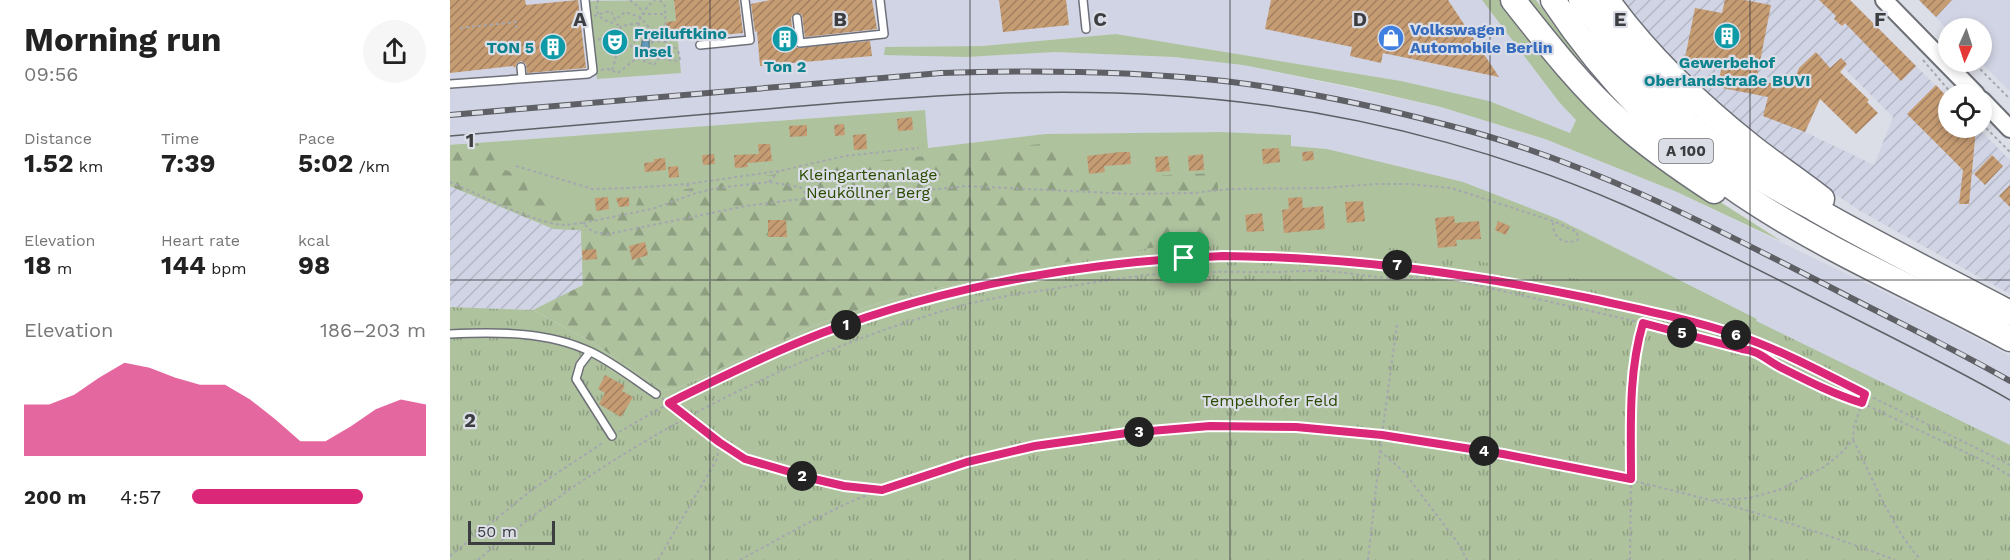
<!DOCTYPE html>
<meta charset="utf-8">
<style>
:root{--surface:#fff;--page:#f6f6f6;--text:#222;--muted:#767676;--accent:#db2777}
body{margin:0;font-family:"Work Sans",sans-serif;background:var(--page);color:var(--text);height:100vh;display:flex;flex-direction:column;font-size:22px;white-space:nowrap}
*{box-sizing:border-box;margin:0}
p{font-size:20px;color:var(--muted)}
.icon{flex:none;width:33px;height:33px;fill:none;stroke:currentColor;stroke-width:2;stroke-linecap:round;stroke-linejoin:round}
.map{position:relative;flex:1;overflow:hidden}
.panel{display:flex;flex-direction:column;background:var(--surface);width:450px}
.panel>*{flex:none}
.needle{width:39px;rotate:183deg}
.fabs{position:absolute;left:1488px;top:18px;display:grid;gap:12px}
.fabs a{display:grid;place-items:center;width:54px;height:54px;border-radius:50%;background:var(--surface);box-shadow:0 3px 9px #0003;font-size:30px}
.scale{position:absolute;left:18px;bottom:15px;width:87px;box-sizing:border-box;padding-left:6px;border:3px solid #3c3d40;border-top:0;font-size:16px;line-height:21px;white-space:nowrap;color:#3c3d40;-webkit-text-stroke:4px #dbdee6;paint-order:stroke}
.pin{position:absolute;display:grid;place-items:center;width:51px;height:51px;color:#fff;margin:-26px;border-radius:12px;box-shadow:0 3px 9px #0006}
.km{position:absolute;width:30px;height:30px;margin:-15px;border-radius:50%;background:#222;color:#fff;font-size:16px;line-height:30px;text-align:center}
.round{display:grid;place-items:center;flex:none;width:63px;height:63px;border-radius:32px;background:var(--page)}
.overview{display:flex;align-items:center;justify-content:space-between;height:102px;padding:0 24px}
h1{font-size:33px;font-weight:700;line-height:45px}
.stats{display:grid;grid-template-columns:repeat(3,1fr);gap:9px;height:102px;padding:6px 24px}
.stats div{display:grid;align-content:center}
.stats b{font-size:26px;font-weight:700}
.stats small{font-size:16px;font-weight:400}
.stats p{font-size:16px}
.chart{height:168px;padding:12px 24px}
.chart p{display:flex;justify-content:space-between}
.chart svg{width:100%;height:108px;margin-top:6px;fill:var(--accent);opacity:.7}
ul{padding:0 24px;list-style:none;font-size:20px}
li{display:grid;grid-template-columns:96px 72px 1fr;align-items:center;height:45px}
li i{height:15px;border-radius:8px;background:var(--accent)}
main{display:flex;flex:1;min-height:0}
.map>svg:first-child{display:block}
.built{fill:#d0d4e4}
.industrial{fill:url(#industrial-furrows);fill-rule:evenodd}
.green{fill:#aec29e}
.forest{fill:url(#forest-firs)}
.park{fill:url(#park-tufts)}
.water{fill:url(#water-rules);stroke:#567e94;stroke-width:1.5}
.building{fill:url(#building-hatch)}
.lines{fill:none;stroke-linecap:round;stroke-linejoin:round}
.service-casing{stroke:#6e7078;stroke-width:10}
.tertiary-casing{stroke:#6e7078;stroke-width:20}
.motorway-casing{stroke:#6e7078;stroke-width:27}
.path{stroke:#a5a7ae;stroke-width:2;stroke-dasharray:3 3;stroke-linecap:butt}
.service{stroke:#fff;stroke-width:7}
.tertiary{stroke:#fff;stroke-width:16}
.motorway{stroke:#fff;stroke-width:24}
.tram{stroke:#5f6065;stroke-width:1.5}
.rail-casing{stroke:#5f6065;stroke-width:6}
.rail{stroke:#dbdee6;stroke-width:4;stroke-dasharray:11;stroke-linecap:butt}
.path-bridge{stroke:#a5a7ae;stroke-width:2;stroke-dasharray:3 3;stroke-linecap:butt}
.route-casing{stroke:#fff;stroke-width:12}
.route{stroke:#db2777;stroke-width:8}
.grid{fill:none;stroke:#3c3d40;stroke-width:1.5;stroke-opacity:0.55}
.labels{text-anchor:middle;stroke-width:4.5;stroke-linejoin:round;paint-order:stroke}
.shield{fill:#dbdee6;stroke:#6c6d72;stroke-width:1.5}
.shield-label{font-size:15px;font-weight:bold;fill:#3c3d40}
.shop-label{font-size:16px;font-weight:bold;fill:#366cbe;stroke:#dbdee6;text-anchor:start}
.culture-label{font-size:16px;font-weight:bold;fill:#0d838f;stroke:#dbdee6}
.park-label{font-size:16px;fill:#2b4b00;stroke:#dbdee6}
.grid-label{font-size:20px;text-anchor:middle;font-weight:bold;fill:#3c3d40;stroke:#dbdee6;stroke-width:4.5;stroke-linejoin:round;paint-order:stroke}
</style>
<main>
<section class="panel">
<div class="overview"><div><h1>Morning run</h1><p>09:56</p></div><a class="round"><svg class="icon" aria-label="share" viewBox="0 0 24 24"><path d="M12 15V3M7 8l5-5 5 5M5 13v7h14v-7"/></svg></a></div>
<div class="stats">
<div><p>Distance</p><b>1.52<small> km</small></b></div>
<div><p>Time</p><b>7:39</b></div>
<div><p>Pace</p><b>5:02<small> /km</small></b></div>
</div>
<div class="stats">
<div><p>Elevation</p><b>18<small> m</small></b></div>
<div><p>Heart rate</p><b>144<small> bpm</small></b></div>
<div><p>kcal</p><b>98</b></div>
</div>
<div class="chart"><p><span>Elevation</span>186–203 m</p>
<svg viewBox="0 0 160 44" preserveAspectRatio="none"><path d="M0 44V23L10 23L20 19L30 12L40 6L50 8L60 12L70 15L80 15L90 21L100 29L110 38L120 38L130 32L140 25L150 21L160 23V44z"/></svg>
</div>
<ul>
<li><b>200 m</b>4:57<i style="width:73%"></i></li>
</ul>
</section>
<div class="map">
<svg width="1560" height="560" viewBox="0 0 1560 560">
<defs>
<pattern id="industrial-furrows" width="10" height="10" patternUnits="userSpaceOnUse" patternTransform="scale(1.5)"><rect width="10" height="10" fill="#d0d4e4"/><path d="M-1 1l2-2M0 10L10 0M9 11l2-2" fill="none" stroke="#b4b7c5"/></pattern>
<pattern id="forest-firs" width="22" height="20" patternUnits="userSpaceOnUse" patternTransform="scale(1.5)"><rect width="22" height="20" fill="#aec29e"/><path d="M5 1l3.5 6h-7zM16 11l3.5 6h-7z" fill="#8f9f82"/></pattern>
<pattern id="park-tufts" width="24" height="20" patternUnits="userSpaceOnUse" patternTransform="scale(1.5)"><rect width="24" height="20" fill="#aec29e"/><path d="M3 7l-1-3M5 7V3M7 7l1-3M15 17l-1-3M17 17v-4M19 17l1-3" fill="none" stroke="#8f9f82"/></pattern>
<pattern id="water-rules" width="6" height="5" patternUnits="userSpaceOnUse" patternTransform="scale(1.5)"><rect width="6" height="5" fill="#619ab8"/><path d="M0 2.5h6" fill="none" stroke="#517f97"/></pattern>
<pattern id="building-hatch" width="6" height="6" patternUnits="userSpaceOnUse" patternTransform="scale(1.5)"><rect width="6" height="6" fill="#c69c73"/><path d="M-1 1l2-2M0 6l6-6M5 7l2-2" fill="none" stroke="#a28060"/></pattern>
</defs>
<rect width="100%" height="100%" fill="#dbdee6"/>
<g class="built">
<polygon points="0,0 1032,0 1109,102 1126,120 1120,133 1039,101 951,81 666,34 532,46 436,47 517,57 605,52 724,57 793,65 991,107 1095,139 1227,192 1494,321 1560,356 1560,445 1306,321 1307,319 1108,219 877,149 841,146 841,135 772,132 595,134 477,148 474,110 0,145"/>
<polygon points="1469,0 1560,0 1560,91 1530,62 1532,28 1498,30"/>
</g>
<g class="industrial">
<path d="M1166 0H1400L1498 98V128H1528L1560 160V294L1410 211 1328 155 1251 95ZM1394 68 1443 117 1424 165 1355 132 1375 86Z"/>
<polygon points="0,186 104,229 131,230 133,286 83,310 0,307"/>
</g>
<g class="green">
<polygon points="224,0 231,73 147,79 139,1"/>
<polygon points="1032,0 1055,0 1239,182 1331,241 1227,192 1095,139 991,107 907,88 793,65 724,57 605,52 517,57 434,55 435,47 532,46 666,34 951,81 1039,101 1120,133 1126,120 1109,102"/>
<polygon points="1070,0 1086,0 1142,77"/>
<polygon points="475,110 478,148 595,134 772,132 841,135 841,146 877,149 1013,182 1108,219 1307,319 1306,321 1560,445 568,271 133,286 131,230 104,229 0,186 0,145"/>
</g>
<polygon class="forest" points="36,143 48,167 73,177 78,191 96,202 139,214 185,209 189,197 368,167 601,143 640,178 767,173 771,236 619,262 461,294 417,307 368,324 228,388 213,390 143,343 83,310 133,285 131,230 104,229 0,186 0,145"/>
<polygon class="park" points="771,236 776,246 799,240 858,241 932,247 989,254 1137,281 1266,311 1306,321 1560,445 1560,560 0,560 0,307 83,310 143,343 213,390 228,388 368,324 417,307 461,294 619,262"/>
<polygon class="water" points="193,37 199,37 199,47 204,56 197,59 190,55"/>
<g class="building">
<polygon points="0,0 75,0 76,5 128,0 136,68 77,73 76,64 71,61 67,63 65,68 63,66 0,73"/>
<polygon points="224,0 289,0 293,33 228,39 227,30 217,31 216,22 226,21"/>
<polygon points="320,0 422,0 427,29 355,37 352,15 346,13 341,18 344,44 347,48 420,41 422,56 310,66 307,31 305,32 301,4"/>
<polygon points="549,0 616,0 619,25 553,32"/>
<polygon points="821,0 998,0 1049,77 933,53 931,63 900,56 902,47 815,29"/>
<polygon points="1275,0 1294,0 1321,5 1307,77 1331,88 1336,74 1345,78 1349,68 1366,52 1380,68 1391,58 1397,64 1390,72 1419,100 1417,102 1428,113 1406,134 1370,99 1355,132 1313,116 1318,97 1267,87 1272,66 1235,58 1245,8 1272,13"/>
<polygon points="1369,0 1400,0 1466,66 1451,81 1395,23 1392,26 1384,19 1386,16"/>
<polygon points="1469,0 1502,0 1486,17"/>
<polygon points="1486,85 1498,98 1498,128 1526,128 1519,204 1509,204 1513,170 1457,114"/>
<polygon points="462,117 463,130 448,131 447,119"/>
<polygon points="394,124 395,135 385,136 384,125"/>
<polygon points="357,125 357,136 340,137 339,126"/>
<polygon points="416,134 417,149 404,150 403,135"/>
<polygon points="308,144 320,144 322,161 297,163 298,167 285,168 284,155 309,154"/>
<polygon points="829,148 830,162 813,164 812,149"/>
<polygon points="863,151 864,160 853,161 852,152"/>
<polygon points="670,152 680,152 681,164 654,166 655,172 639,174 637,156"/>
<polygon points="264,154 265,164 253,165 252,155"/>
<polygon points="753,154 754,170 739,171 738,156"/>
<polygon points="1542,155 1553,166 1535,185 1524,174"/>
<polygon points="718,156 720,171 706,172 705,157"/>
<polygon points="215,158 216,170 195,172 194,163 204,162 204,159"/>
<polygon points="228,166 229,177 219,178 218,167"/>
<polygon points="1560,185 1560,207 1549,196"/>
<polygon points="158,197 159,209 146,211 145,198"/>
<polygon points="179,197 179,206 169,207 166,198"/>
<polygon points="852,197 853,208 873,206 875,229 834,233 832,210 839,209 838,198"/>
<polygon points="913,201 915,221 897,223 895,202"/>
<polygon points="812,213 814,231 797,232 795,215"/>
<polygon points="1004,216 1005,223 1029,221 1031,239 1006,240 1007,246 988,248 985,218"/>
<polygon points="318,220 336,220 337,237 318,237"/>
<polygon points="1048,221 1060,226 1056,235 1045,230"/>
<polygon points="195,242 198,255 182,260 179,246"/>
<polygon points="146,249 147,259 133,260 132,250"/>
<polygon points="155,375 175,386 172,391 183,397 171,417 149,404 155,393 148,389"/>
</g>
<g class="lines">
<defs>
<g id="service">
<polyline points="633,0 636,29"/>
<polyline points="347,18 350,43 434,34 430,0"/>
<polyline points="250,45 300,40 295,0"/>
<polyline points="71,67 72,78"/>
<polyline points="0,84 138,74 143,71 135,0"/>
<path d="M0 334C46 332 98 331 141 352 164 363 185 380 206 394"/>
<polyline points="140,352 130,365 126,379 162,436"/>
</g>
<g id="tertiary">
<polyline points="1434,0 1526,94"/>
<polyline points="1532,100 1560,129"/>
</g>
<g id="motorway">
<path d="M1063 0C1097 43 1131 87 1172 123 1201 149 1232 170 1264 191"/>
<path d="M1103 0C1156 80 1226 152 1307 204 1388 256 1476 293 1560 339"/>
<path d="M1131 0C1174 59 1222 116 1281 159 1306 177 1335 193 1363 208 1427 245 1494 278 1560 313"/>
<path d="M1157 0C1197 56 1248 104 1302 147 1325 165 1349 181 1372 199"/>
</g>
</defs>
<use href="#service" class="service-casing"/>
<use href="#tertiary" class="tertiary-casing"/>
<use href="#motorway" class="motorway-casing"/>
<g class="path">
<polyline points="148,0 146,10 152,19 171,26"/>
<polyline points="180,0 193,11"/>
<polyline points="210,0 215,6 216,42"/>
<polyline points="156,12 161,11 165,20 175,12 190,17 203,32 202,41 216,42 228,50 230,60 224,61 209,58 204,65 187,58"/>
<polyline points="192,14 215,14"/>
<polyline points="10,28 66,22 66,28"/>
<polyline points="148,40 156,36 167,42"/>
<polyline points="202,41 202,46 209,58"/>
<polyline points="1473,60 1502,94"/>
<polyline points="1519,66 1529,68 1560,99"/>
<path d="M151 70 158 69 168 73 187 58 181 46 188 37C187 20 192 11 205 0"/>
<path d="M162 70C168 55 167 41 171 26L189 23"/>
<polyline points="1532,124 1560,152"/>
<polyline points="66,166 143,189 180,188 237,184 329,171 395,156 469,148"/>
<path d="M0 182C30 195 83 223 114 225 120 225 127 223 133 223L143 232 158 234 296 206 359 198 392 199 516 186 681 194 743 193 780 189 873 188 926 184H958L1001 188 1103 221 1127 232 1128 240C1113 246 1102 237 1103 221"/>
<polyline points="319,182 329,171"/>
<polyline points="237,184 242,194"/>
<polyline points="133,223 202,209 246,193 267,188 319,182 350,187 359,198"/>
<polyline points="212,398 248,424 269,442 295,458 364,479 429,490"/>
<path d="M169 432C209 409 249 386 292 366 442 298 610 258 775 256 878 254 980 268 1081 287 1150 300 1222 312 1288 336 1325 348 1360 367 1395 384 1450 411 1505 437 1560 465"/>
<path d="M1403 440C1424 480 1440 526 1471 560"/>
<polyline points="930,451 954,472 1008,543 1017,560"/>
<polyline points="1264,500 1299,498 1329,490 1374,467 1390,454 1403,440 1404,427 1415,394"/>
<polyline points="0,556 83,489 154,442"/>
<path d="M28 560C162 445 339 354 510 306 544 297 581 292 616 287 646 282 676 277 707 274 746 271 786 272 825 272 842 272 859 270 876 271 911 273 944 284 978 274L1193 323 1292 349 1304 350 1327 365 1389 395 1412 403 1542 465 1560 476"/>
<polyline points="208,560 267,459 269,442"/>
<path d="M290 560C325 541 360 521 396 504 434 487 475 474 515 462 554 452 594 445 633 439 704 429 777 422 849 427 933 433 1016 447 1098 463 1217 486 1333 517 1445 560"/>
<polyline points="918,560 932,435 947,324"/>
<polyline points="1180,560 1182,385 1184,366 1197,311"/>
</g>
<use href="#service" class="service"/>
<use href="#tertiary" class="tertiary"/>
<use href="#motorway" class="motorway"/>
<path class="tram" d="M0 136C106 127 211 118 317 109 484 94 647 82 814 105 935 121 1062 156 1174 205 1241 235 1307 269 1372 302 1435 334 1499 365 1560 400"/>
<defs>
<path id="rail" d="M0 115 491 73C585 70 680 71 774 81 849 90 925 106 997 125 1132 159 1256 223 1378 286 1439 318 1501 347 1560 381"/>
</defs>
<use href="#rail" class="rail-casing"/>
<use href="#rail" class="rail"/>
<polyline class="path-bridge" points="144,16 156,12"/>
</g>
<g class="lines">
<defs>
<path id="route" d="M773 256C899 257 1015 273 1138 298 1188 309 1239 319 1287 335 1331 350 1373 373 1415 394L1412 403C1383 394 1356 380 1330 367 1315 359 1309 351 1292 349L1193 323C1178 374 1181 427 1181 479L1053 454 932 435 846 427 760 426 677 433 585 446 517 462 432 490 394 486 364 479 295 459 269 442 219 403C269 378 320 353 372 333 501 284 637 262 773 256Z"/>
</defs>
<use href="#route" class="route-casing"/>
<use href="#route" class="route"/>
</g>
<path class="grid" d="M260 0V560M520 0V560M780 0V560M1040 0V560M1300 0V560M0 280H1560"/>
<defs>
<symbol id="building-disc" viewBox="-11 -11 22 22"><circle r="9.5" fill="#0f9aa8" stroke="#dbdee6"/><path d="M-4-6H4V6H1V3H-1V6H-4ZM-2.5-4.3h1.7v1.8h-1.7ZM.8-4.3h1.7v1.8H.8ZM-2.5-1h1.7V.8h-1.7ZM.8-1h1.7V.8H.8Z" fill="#fff"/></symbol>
<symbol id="shop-disc" viewBox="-11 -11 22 22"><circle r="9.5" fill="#3f7fe0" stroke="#dbdee6"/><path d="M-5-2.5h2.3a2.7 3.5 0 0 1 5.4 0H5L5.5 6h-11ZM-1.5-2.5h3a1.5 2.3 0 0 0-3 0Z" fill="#fff"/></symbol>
<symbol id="theatre-disc" viewBox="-11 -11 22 22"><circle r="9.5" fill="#0f9aa8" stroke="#dbdee6"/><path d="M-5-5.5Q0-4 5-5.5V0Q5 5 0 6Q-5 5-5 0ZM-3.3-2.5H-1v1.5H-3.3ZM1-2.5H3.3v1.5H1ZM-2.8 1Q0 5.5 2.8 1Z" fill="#fff"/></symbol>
</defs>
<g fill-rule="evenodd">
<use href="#building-disc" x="1262" y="21" width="30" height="30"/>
<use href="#shop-disc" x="926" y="23" width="30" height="30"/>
<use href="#building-disc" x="320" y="24" width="30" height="30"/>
<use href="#theatre-disc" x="150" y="27" width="30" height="30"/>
<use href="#building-disc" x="88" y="32" width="30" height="30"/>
</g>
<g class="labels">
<rect class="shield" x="1209" y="139" width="54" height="24" rx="4.5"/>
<g class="shield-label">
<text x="1236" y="156">A 100</text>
</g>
<g class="shop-label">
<text x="960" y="35">Volkswagen<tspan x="960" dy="18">Automobile Berlin</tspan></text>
</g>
<g class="culture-label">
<text x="184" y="39" text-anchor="start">Freiluftkino<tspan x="184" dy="18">Insel</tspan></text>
<text x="84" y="53" text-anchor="end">TON 5</text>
<text x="1277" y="68">Gewerbehof<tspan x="1277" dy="18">Oberlandstraße BUVI</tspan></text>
<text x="335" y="72">Ton 2</text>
</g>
<g class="park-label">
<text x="418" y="180">Kleingartenanlage<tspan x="418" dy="18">Neuköllner Berg</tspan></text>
<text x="820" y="406">Tempelhofer Feld</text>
</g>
</g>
<g class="grid-label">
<text x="130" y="26">A</text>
<text x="390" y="26">B</text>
<text x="650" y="26">C</text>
<text x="910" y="26">D</text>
<text x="1170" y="26">E</text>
<text x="1430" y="26">F</text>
<text x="20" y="147">1</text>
<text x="20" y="427">2</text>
</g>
</svg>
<div class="fabs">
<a><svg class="needle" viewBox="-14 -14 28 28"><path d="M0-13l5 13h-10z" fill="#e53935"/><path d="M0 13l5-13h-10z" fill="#767676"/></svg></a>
<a><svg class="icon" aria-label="locate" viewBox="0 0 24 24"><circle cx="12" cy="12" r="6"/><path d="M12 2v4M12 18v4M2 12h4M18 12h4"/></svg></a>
</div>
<div class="scale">50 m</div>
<div class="pin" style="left:734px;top:258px;background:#1e9e55"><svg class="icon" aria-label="arrive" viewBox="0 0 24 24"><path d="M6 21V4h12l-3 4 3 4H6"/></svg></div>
<b class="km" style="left:396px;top:325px">1</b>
<b class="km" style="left:352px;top:476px">2</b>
<b class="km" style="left:689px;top:432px">3</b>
<b class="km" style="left:1034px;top:451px">4</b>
<b class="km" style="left:1232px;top:333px">5</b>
<b class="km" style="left:1286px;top:335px">6</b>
<b class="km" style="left:947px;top:265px">7</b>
</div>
</main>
